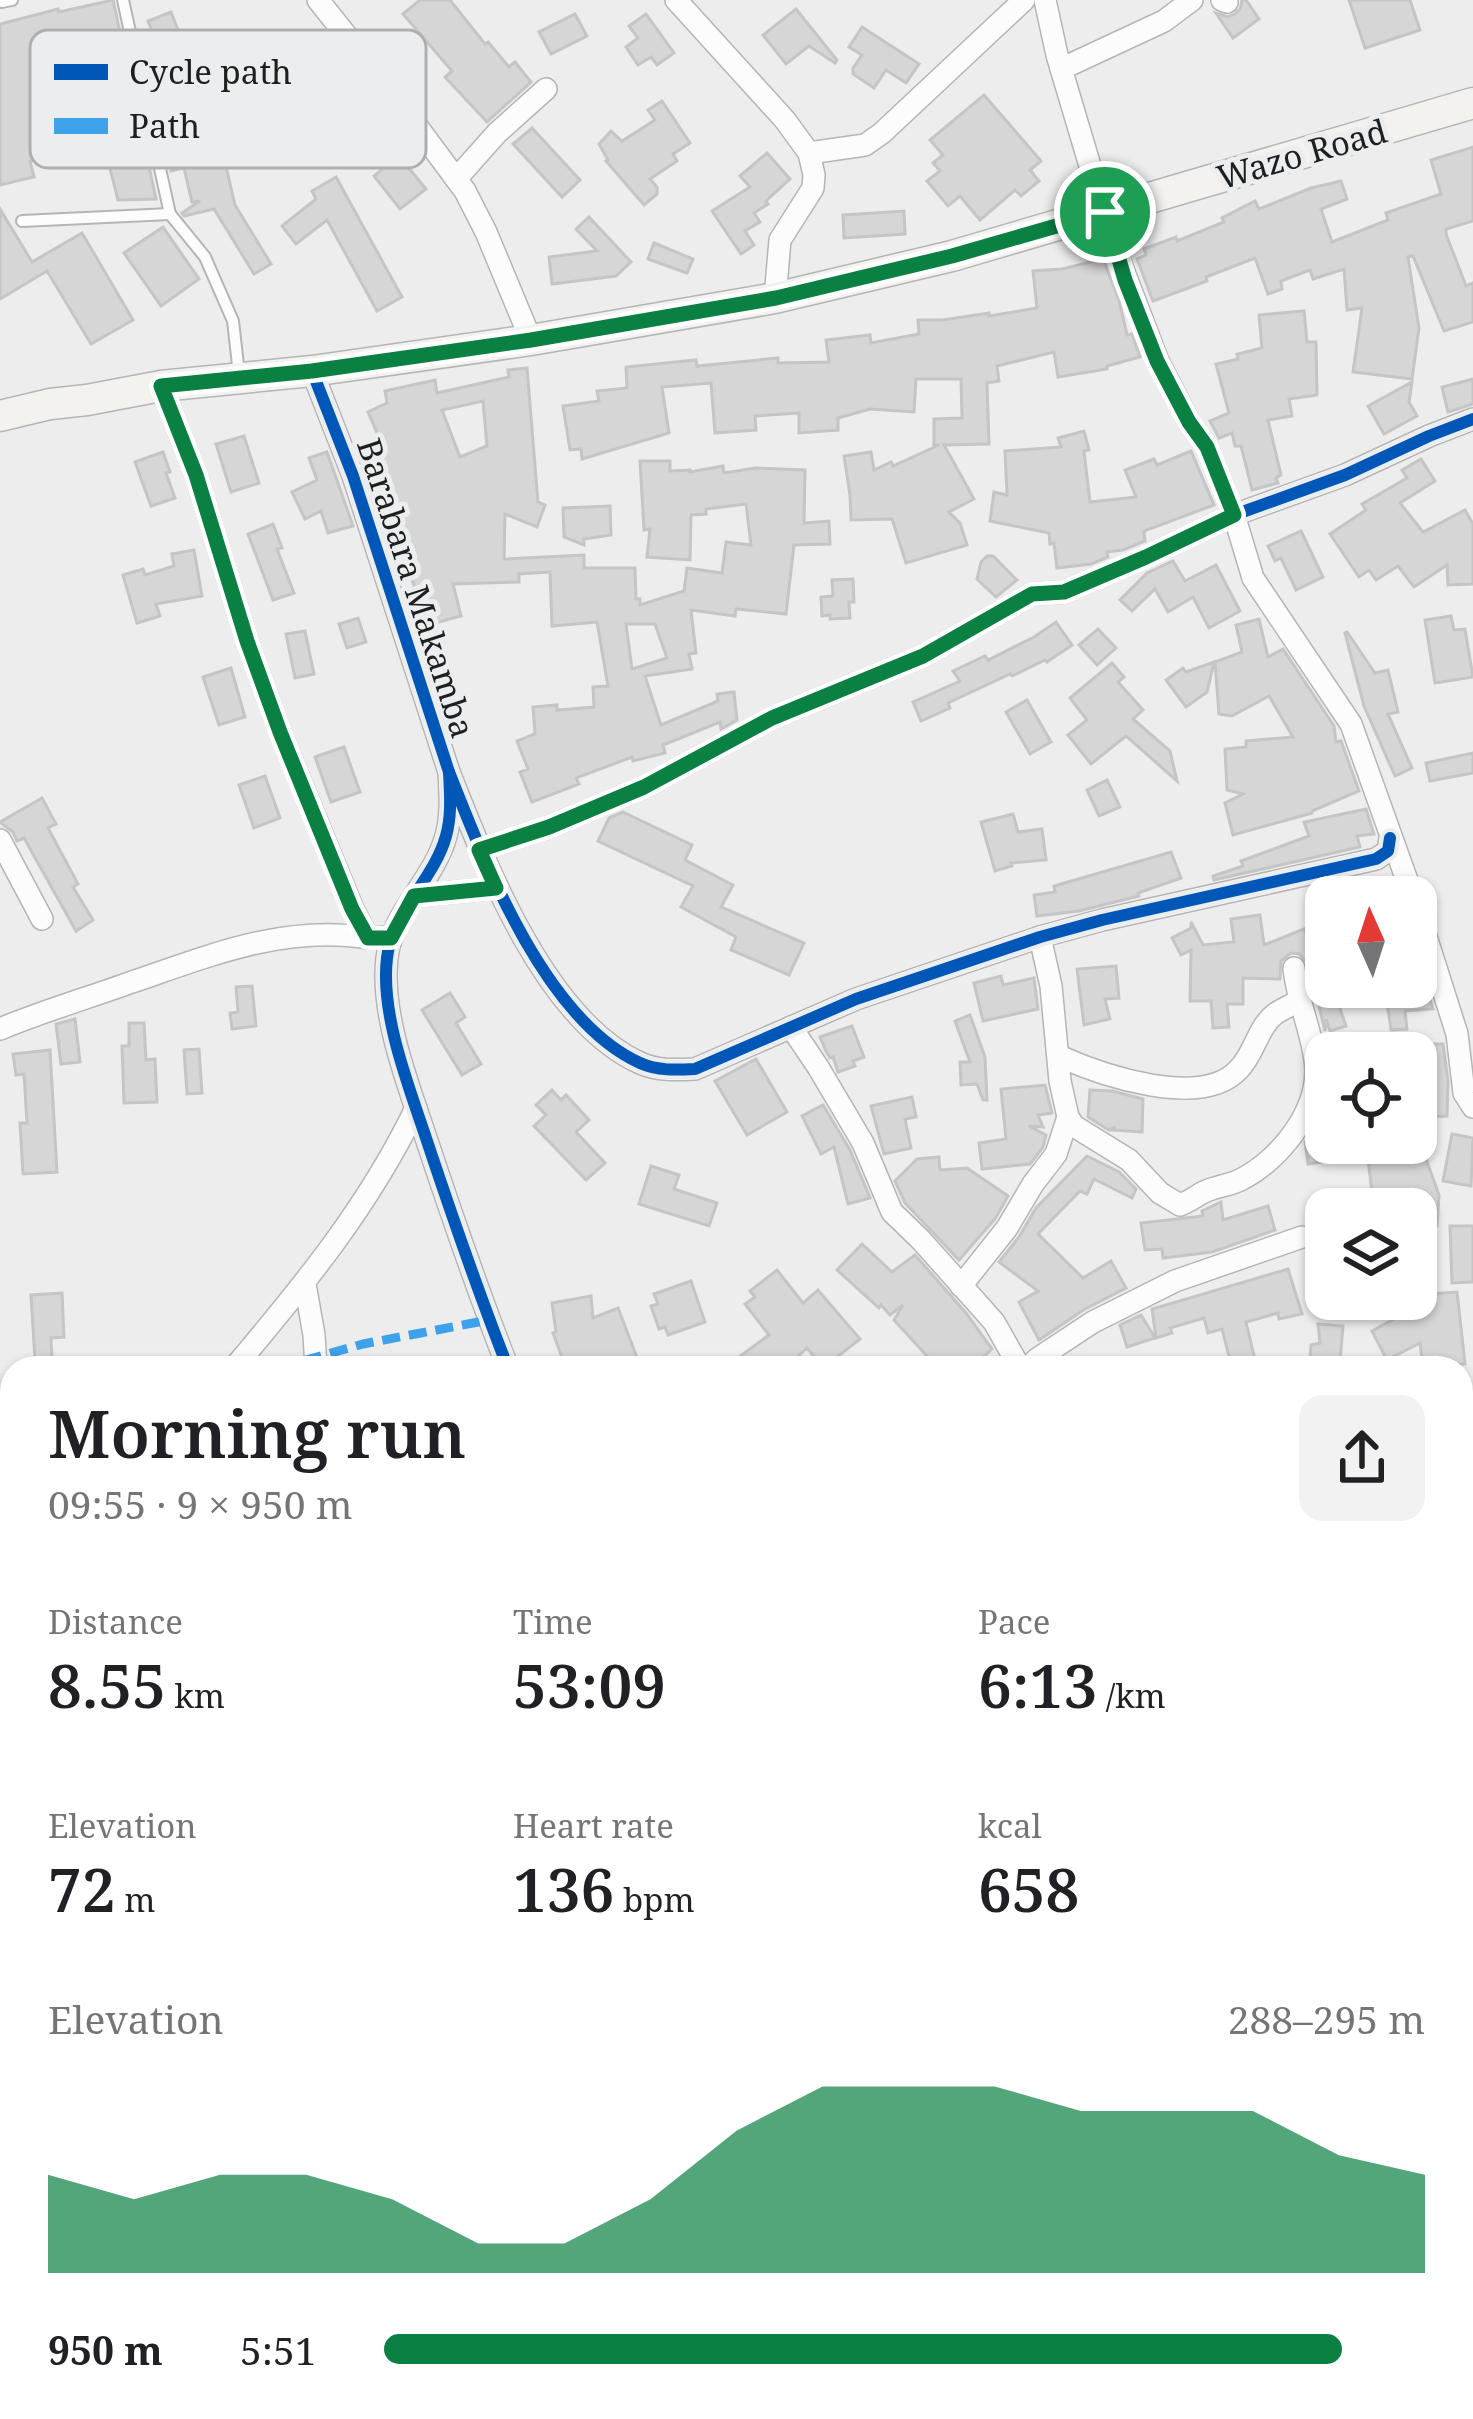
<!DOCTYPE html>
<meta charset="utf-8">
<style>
:root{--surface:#fff;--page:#f2f2f2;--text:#202124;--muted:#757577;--accent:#0b8043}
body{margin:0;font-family:"Noto Serif",serif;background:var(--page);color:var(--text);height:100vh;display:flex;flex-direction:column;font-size:45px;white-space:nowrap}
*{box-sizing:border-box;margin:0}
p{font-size:39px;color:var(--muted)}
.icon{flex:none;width:66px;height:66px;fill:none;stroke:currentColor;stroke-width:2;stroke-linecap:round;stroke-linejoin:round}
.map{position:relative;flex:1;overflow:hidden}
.drawer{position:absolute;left:0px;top:1356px;width:1473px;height:1065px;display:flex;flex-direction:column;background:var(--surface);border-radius:36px 36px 0 0;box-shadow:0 3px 9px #0004}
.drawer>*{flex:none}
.needle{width:78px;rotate:357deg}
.buttons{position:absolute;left:1305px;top:876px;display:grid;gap:24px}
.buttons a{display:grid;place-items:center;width:132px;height:132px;border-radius:24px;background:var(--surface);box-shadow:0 3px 9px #0004;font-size:60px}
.pin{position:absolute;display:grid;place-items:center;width:102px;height:102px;color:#fff;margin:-51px;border:6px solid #fff;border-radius:50%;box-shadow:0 3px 12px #0007}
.round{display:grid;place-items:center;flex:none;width:126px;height:126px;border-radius:24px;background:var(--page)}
.headline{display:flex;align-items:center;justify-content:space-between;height:204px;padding:0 48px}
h1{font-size:66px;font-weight:600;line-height:90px}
.figures{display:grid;grid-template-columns:repeat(3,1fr);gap:18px;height:204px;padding:12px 48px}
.figures div{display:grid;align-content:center}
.figures b{font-size:60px;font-weight:600}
.figures small{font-size:33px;font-weight:400}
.figures p{font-size:33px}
.chart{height:336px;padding:24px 48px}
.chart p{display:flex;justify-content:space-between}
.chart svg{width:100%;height:216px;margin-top:12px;fill:var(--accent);opacity:.7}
ul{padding:0 48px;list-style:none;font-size:39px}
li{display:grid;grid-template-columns:192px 144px 1fr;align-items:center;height:90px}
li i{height:30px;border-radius:15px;background:var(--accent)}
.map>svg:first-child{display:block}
.building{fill:#d6d6d6;stroke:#c6c5c6;stroke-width:3;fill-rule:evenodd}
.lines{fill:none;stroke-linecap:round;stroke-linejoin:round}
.lane-casing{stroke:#b5b5b5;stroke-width:14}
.street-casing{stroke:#b5b5b5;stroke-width:24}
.secondary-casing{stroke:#b5b5b5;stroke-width:33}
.lane{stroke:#fcfcfc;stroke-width:10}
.street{stroke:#fcfcfc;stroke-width:21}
.secondary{stroke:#f4f2ef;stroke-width:30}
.quiet{stroke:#3da2ea;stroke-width:9;stroke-dasharray:18 9;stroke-linecap:butt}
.cycleway-casing{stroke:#ecedee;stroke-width:20}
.cycleway{stroke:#0057b8;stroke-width:12}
.route-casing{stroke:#fff;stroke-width:24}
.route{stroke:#0b8043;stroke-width:15}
.labels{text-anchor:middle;stroke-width:10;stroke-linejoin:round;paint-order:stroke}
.street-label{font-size:33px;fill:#1e1f1f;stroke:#ecedee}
.key{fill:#ecedee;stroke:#aeafb0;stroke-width:3}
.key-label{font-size:33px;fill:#1e1f1f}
</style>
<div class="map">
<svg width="1473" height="2419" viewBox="0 0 1473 2419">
<rect width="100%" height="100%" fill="#ededed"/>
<g class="building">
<polygon points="113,0 156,199 118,200 103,141 30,161 34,177 0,185 0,24 58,9 59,12"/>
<polygon points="420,0 450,0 485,44 488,42 509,67 515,62 531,82 487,122 445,77 452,71 403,14"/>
<polygon points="1242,0 1246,0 1259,19 1233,38 1216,13 1228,17 1235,14 1240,9"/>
<polygon points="1349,0 1410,0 1420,30 1365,48"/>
<polygon points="796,9 837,60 835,63 809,46 786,64 763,35"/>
<polygon points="171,12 189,58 192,58 215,142 220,141 235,205 271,264 254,274 214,209 184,216 182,213 200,201 192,202 184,168 171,171 148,70 166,65 148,21"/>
<polygon points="575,14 587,36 551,54 539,32"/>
<polygon points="646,14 674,53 657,65 651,57 638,65 626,47 638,38 629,26"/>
<polygon points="862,27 919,64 906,83 886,70 874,88 853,74 853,68 862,55 849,47"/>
<polygon points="984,95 1041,161 1030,170 1039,181 1021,196 1015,190 980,220 960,196 948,206 927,181 940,171 933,163 943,155 930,140"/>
<polygon points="662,101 690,143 673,154 677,161 650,179 657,187 657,194 644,205 606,161 608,160 599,144 611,131 622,141 655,120 648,110"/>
<polygon points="532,128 580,180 562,197 513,144"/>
<polygon points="1473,147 1473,221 1446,229 1446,234 1466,286 1473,283 1473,322 1444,331 1413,256 1408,257 1419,328 1412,379 1353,372 1362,308 1347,310 1344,269 1313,279 1310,270 1281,281 1282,289 1268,294 1255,258 1206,277 1207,281 1153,301 1137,259 1146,255 1144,249 1176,237 1177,241 1224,222 1222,218 1255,201 1259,209 1311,188 1341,181 1347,199 1321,209 1332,242 1388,220 1386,213 1441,194 1431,160"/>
<polygon points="767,153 790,179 766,201 768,204 754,213 760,222 745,231 754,245 741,254 712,211 750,187 740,176"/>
<polygon points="399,156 426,189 400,209 374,176"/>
<polygon points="336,177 402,297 377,311 327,220 296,244 282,226 316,199 312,191"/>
<polygon points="0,209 32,262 82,233 133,320 91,344 47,271 0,299"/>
<polygon points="904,211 905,234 844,238 843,215"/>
<polygon points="589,217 631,262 616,276 552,284 549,257 597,251 576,229"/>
<polygon points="163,227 199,279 161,306 124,253"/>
<polygon points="654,243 693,259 687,273 648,259"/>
<polygon points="1103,259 1119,300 1127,335 1132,334 1140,357 1107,366 1107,369 1058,377 1054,352 997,366 999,381 987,383 989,444 944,445 974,499 949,512 960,523 967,545 906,563 892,519 851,520 850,495 844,456 871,452 874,470 891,462 893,466 939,445 934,445 934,419 962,418 961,379 916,379 914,412 870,409 838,418 838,430 799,433 799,413 755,416 756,430 715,433 711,383 662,387 669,433 582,459 581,449 570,450 563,406 599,401 597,391 627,388 626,367 696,360 697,366 778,358 778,363 829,362 826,340 870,335 871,343 919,334 918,320 943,320 989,313 989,316 1037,308 1033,271 1062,269"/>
<polygon points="1304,311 1307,342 1316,342 1317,395 1289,399 1292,416 1268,420 1281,475 1276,478 1278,483 1252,490 1241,446 1235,446 1232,433 1219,438 1210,421 1229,413 1216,364 1238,359 1237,354 1262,348 1259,315"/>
<path d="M527 368 538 502 545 505 537 527 505 514 504 559 584 555V568H635L636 599H640V605L684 591 687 568 722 573 726 542 751 545 746 504 706 509V514L691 515 690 560 647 557 650 529 644 530 640 461H670V471L690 470V472L723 466 724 473 755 468 805 470 804 523 829 521 830 544 794 545 786 614 736 609 735 616 691 610 696 653 689 654 692 669 645 676 661 725 718 701 717 694 734 692 737 720 721 729 720 722 663 745 665 753 633 761 632 757 576 778 579 784 532 802 520 772 528 769 517 741 535 734 533 707 557 705V710L594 707 593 687 608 686 597 622 552 626 550 572 519 574V582L453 584 461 616 425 626 407 561 399 511 388 515 361 450 381 442 368 412 387 403 385 391 435 380 437 393 509 377 508 370ZM483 401 487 446 460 457 442 410ZM626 624H655L667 658 632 669Z"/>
<polygon points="1473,379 1473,404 1448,412 1442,387"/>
<polygon points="1412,382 1409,402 1417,416 1384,434 1368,406"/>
<polygon points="1084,431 1089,450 1084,451 1090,502 1136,497 1125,470 1154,459 1157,465 1191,451 1214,505 1144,531 1145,541 1123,550 1107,552 1108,557 1091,564 1057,568 1054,543 1050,544 1049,533 990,521 994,492 1007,495 1005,451 1061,447 1058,438"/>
<polygon points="244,436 259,483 231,492 216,444"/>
<polygon points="163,452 170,472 166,473 175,498 151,506 135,462"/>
<polygon points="327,452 353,526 328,533 321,511 305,519 292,492 317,480 309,458"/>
<polygon points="1421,459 1435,481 1400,503 1423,532 1465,510 1473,524 1473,584 1448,585 1447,565 1414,587 1398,566 1376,580 1369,570 1359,577 1330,534 1366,510 1362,504 1407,478 1402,470"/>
<polygon points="610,506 611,535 584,539 584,545 564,537 563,508"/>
<polygon points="273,524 282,548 277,549 294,593 273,600 248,534"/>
<polygon points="1301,531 1323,577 1296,590 1281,558 1275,561 1268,546"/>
<polygon points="194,550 202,596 156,604 160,616 137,623 123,575 143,569 145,575 174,566 172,554"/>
<polygon points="987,556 993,556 1017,580 996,597 977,579 981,562"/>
<polygon points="1173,561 1185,581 1216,565 1240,611 1209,628 1193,597 1168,612 1155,589 1132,611 1120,600 1147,573"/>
<polygon points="853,579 854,602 849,602 850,618 830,619 830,615 822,616 821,597 833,596 832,580"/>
<polygon points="1451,616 1454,630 1465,629 1473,677 1435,683 1425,620"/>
<polygon points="358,618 366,642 347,648 339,624"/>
<polygon points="1259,619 1268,657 1283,649 1334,726 1336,742 1341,741 1359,791 1312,811 1312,813 1233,835 1225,803 1243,794 1227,790 1225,749 1246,747 1246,741 1293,737 1269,696 1232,716 1219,714 1215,662 1242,652 1236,625"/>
<polygon points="1056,622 1072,645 1047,662 1045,660 1012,676 1010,674 948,703 950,708 921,721 913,702 960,681 953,671 985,656 988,660 1034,637"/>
<polygon points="1098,629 1116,648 1097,665 1079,645"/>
<polygon points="305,631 314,674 295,678 286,634"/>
<polygon points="1347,632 1375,673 1388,670 1398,712 1388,714 1412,768 1395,776 1364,706 1345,633"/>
<polygon points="1214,662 1207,692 1186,707 1166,680 1183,668 1186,672"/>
<polygon points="1112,663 1124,677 1118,682 1143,710 1133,719 1170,751 1177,781 1126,736 1091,764 1068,735 1087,720 1070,698"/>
<polygon points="231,668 245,717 219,725 203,677"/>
<polygon points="1027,700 1051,742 1030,754 1006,712"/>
<polygon points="344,747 360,792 331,802 315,757"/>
<polygon points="1473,753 1473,773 1430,781 1426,763"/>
<polygon points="265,776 280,818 254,828 239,785"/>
<polygon points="1107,780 1120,807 1099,816 1087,790"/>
<polygon points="42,798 56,824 48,828 78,884 73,887 93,920 76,931 24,838 17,841 13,832 0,822"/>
<polygon points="1366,809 1374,834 1357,836 1360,847 1214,880 1213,876 1243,866 1241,861 1309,836 1304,822"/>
<polygon points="623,812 692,845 685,860 733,885 721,907 804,943 789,975 731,950 736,937 681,907 693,886 598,841 609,818"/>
<polygon points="1013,814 1018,832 1042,829 1046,860 1011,863 1012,866 995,871 981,822"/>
<polygon points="1171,852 1181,878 1138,893 1139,896 1079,911 1037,916 1034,895 1055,892 1054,886"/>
<polygon points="1260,915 1264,945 1304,929 1306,933 1326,928 1326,987 1358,987 1336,997 1346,1026 1330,1031 1326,1019 1325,1031 1309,965 1299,954 1291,953 1281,961 1280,979 1243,978 1243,1004 1227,1004 1229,1027 1213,1028 1211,1001 1190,1001 1191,950 1181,955 1172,938 1191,928 1191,922 1203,945 1234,942 1231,919"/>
<polygon points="1116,966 1119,998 1105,999 1110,1019 1084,1025 1077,969"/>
<polygon points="1001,976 1003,985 1034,978 1038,1009 983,1021 974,983"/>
<polygon points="252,986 256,1026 232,1029 230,1013 238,1012 236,987"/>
<polygon points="1385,987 1426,987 1433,1009 1405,1011 1407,1029 1391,1030"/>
<polygon points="450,993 465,1017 456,1023 481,1064 462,1075 422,1010"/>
<polygon points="970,1015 985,1057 987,1100 983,1100 977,1084 961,1085 960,1062 970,1062 955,1021"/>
<polygon points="75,1019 80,1062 61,1064 56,1024"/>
<polygon points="129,1023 144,1023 146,1060 155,1059 157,1102 124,1103 122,1046 129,1046"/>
<polygon points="852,1026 864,1057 853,1061 855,1066 838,1072 833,1057 830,1058 826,1051 820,1037"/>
<polygon points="1416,1044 1443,1044 1448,1081 1447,1116 1427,1117 1426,1105 1416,1106"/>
<polygon points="199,1049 202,1093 187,1094 184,1050"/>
<polygon points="50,1050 57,1172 23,1174 20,1123 27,1123 24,1074 16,1075 13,1054"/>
<polygon points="756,1059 787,1112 747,1135 715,1081"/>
<polygon points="1045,1085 1052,1113 1038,1115 1043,1127 1029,1126 1046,1135 1043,1147 1030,1164 982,1169 979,1143 1006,1139 1001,1089"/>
<polygon points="552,1090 561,1100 566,1095 589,1120 576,1132 605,1163 586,1180 534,1126 546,1115 536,1105"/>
<polygon points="1090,1090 1112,1091 1143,1099 1142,1132 1112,1130 1115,1127 1109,1130 1088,1117"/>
<polygon points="912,1097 916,1117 905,1119 911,1148 884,1154 871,1106"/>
<polygon points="823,1105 850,1150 870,1198 848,1204 834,1147 821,1154 802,1116"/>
<polygon points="1452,1134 1473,1138 1471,1186 1443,1181"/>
<polygon points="1326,1139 1326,1143 1333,1143 1335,1160 1308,1164 1305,1142"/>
<polygon points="1420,1142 1439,1195 1437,1226 1416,1226 1416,1209 1346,1209 1345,1193 1372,1192 1366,1143 1383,1143 1384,1154"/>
<polygon points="1087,1156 1119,1172 1136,1189 1132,1198 1094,1179 1087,1194 1080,1191 1038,1234 1083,1278 1111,1261 1126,1288 1085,1309 1039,1340 1019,1302 1038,1291 999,1262 1019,1237 1036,1208"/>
<polygon points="939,1157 940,1170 967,1168 1008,1196 995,1219 959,1260 905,1203 895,1181 917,1159"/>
<polygon points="651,1166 679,1175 674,1189 717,1203 709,1226 639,1204"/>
<polygon points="1221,1202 1223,1220 1268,1206 1275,1230 1212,1252 1163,1258 1162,1249 1145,1250 1141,1223 1203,1216 1202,1211"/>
<polygon points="1450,1226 1473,1226 1473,1282 1452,1283"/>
<polygon points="862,1244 892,1272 915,1255 966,1313 992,1349 971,1368 938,1368 894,1320 903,1305 890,1315 881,1305 879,1308 837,1270"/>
<polygon points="1288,1269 1302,1314 1279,1319 1278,1313 1246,1322 1257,1368 1232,1368 1222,1329 1208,1333 1204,1318 1170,1328 1172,1333 1156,1338 1152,1309"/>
<polygon points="777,1270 803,1303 818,1290 860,1339 823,1368 807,1348 785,1368 748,1368 739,1357 769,1335 745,1304 755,1297 750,1291"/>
<polygon points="691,1281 705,1322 668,1335 665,1327 659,1329 651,1306 658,1304 654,1294"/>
<polygon points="1457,1292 1465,1364 1423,1368 1420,1343 1387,1360 1372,1331 1412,1309 1412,1299 1416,1299 1416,1295"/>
<polygon points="62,1293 64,1337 51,1338 52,1359 35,1360 31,1295"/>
<polygon points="591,1296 593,1318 618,1308 641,1368 566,1368 553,1333 556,1332 552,1303"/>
<polygon points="1141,1315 1155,1338 1127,1347 1120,1325"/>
<polygon points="1318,1324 1343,1326 1340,1361 1310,1359 1311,1345 1320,1343"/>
</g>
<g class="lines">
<defs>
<g id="lane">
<polyline points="123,0 170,214 205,257 233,321 239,374"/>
<polyline points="2,2 12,0"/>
<polyline points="22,221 170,214"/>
<polyline points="3,1474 12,1481"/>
</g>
<g id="street">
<polyline points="318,0 390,90 465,191 486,232 531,340"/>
<polyline points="676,0 785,120 809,153 814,175 813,188 780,240 775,298"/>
<polyline points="1045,0 1057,55 1113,243 1158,361 1189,422 1207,447 1234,515 1253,578 1351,724 1413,897"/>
<polyline points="1222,0 1227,2"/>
<polyline points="1061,69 1164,21 1192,0"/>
<polyline points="809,153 865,145 882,133 1024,0"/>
<polyline points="456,179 497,133 546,89"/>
<path d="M312 371 353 476 449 772C450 793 452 815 446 836 434 880 392 912 387 958 380 1016 410 1089 428 1144 453 1219 479 1294 508 1368"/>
<polyline points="161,386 196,475 247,641 280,732 353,909 368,938 391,937"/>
<path d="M449 772C485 863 545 1020 640 1063 658 1071 676 1070 695 1069L856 999 1040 937 1102 920 1376 859 1388 851 1390 838"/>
<polyline points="0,840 42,919"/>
<polyline points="479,850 549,827 644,787 772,718 923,656 1032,594 1064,592 1146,557 1234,515 1345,475 1429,436 1473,419"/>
<polyline points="414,896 496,888"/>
<polyline points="1416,905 1457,1034 1464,1093 1473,1107"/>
<path d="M1040 937 1051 986 1060 1081 1068 1117 1074 1126 1129 1160 1160 1193 1180 1205C1189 1202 1196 1196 1204 1192 1216 1186 1228 1186 1240 1180 1281 1160 1322 1107 1315 1060 1311 1029 1297 1000 1294 968"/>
<polyline points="791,1027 818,1067 863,1143 892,1212 921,1240 994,1322 1020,1368"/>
<path d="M0 1029C43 1011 88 998 132 982 209 956 285 924 368 938"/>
<path d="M1059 1056C1101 1075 1202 1110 1239 1069 1254 1054 1258 1027 1275 1014 1282 1009 1292 1005 1300 1000"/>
<polyline points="305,1284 314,1335 316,1368"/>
<polyline points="961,1286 1007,1228 1033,1184 1056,1154 1068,1117"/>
<path d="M234 1368C303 1286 369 1206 416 1108"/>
<polyline points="1028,1368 1037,1359 1093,1322 1175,1281 1302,1237"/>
<polyline points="1461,1521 1473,1510"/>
<polyline points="0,1686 12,1671"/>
<polyline points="0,1770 12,1789"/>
<polyline points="0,1951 12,1983"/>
<polyline points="1461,2055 1473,2053"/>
<polyline points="0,2088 12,2083"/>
<polyline points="0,2267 12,2261"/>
<polyline points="1461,2311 1473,2305"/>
<polyline points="910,2409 915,2419"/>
<polyline points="399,2419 409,2409"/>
<polyline points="1202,2419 1228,2409"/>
</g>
<polyline id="secondary" points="0,416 50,404 87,400 161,386 312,371 531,340 775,298 952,256 1473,103"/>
</defs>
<use href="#lane" class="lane-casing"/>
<use href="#street" class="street-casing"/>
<use href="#secondary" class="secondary-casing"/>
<use href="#lane" class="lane"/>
<use href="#street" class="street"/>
<use href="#secondary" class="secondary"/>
<polyline class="quiet" points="278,1368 363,1344 489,1320"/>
<defs>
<g id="cycleway">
<path d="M312 371 353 476 449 772C450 793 452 815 446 836 434 880 392 912 387 958 380 1016 410 1089 428 1144 453 1219 479 1294 508 1368"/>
<path d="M449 772C485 863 545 1020 640 1063 658 1071 676 1070 695 1069L856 999 1040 937 1102 920 1376 859 1388 851 1390 838"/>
<polyline points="479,850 549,827 644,787 772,718 923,656 1032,594 1064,592 1146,557 1234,515 1345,475 1429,436 1473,419"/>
</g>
</defs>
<use href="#cycleway" class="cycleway-casing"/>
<use href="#cycleway" class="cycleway"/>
</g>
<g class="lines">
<defs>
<polygon id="route" points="1105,212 1125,280 1157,361 1189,422 1207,447 1234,515 1146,557 1064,592 1032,594 923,656 772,718 644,787 549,827 479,850 496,888 414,896 391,938 368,938 352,909 280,732 247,641 196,475 161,386 312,371 531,340 776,298 952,256"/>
</defs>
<use href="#route" class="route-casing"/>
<use href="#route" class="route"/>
</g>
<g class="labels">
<g class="street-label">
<text transform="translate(1302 154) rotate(-16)" y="12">Wazo Road</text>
<text transform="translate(416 588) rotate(72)" y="12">Barabara Makamba</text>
</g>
</g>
<rect x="30" y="30" width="396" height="138" rx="18" class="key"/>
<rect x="54" y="64" width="54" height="16" fill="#0057b8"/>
<rect x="54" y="118" width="54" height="16" fill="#3da2ea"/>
<g class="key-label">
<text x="129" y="84">Cycle path</text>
<text x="129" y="138">Path</text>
</g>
</svg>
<div class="buttons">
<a><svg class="needle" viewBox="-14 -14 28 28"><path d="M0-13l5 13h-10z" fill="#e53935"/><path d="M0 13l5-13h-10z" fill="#757577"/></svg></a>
<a><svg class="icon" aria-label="locate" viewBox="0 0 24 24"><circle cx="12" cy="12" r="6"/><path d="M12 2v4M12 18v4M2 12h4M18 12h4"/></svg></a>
<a><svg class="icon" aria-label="layers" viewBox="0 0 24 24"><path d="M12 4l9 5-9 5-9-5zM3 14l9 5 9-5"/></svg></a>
</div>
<div class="pin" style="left:1105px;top:212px;background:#1e9e55"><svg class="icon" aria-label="arrive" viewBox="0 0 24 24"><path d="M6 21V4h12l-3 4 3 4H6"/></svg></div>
<section class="drawer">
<div class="headline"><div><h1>Morning run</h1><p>09:55 · 9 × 950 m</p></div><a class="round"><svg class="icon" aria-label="share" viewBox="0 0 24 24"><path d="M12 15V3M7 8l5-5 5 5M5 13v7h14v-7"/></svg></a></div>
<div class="figures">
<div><p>Distance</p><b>8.55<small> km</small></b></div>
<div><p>Time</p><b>53:09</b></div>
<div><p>Pace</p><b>6:13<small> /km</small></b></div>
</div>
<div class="figures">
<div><p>Elevation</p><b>72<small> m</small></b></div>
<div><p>Heart rate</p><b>136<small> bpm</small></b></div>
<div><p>kcal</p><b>658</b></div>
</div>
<div class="chart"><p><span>Elevation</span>288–295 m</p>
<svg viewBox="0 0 160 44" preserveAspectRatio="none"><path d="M0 44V24L10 29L20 24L30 24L40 29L50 38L60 38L70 29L80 15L90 6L100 6L110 6L120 11L130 11L140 11L150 20L160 24V44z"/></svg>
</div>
<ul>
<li><b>950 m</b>5:51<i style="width:92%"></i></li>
</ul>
</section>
</div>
